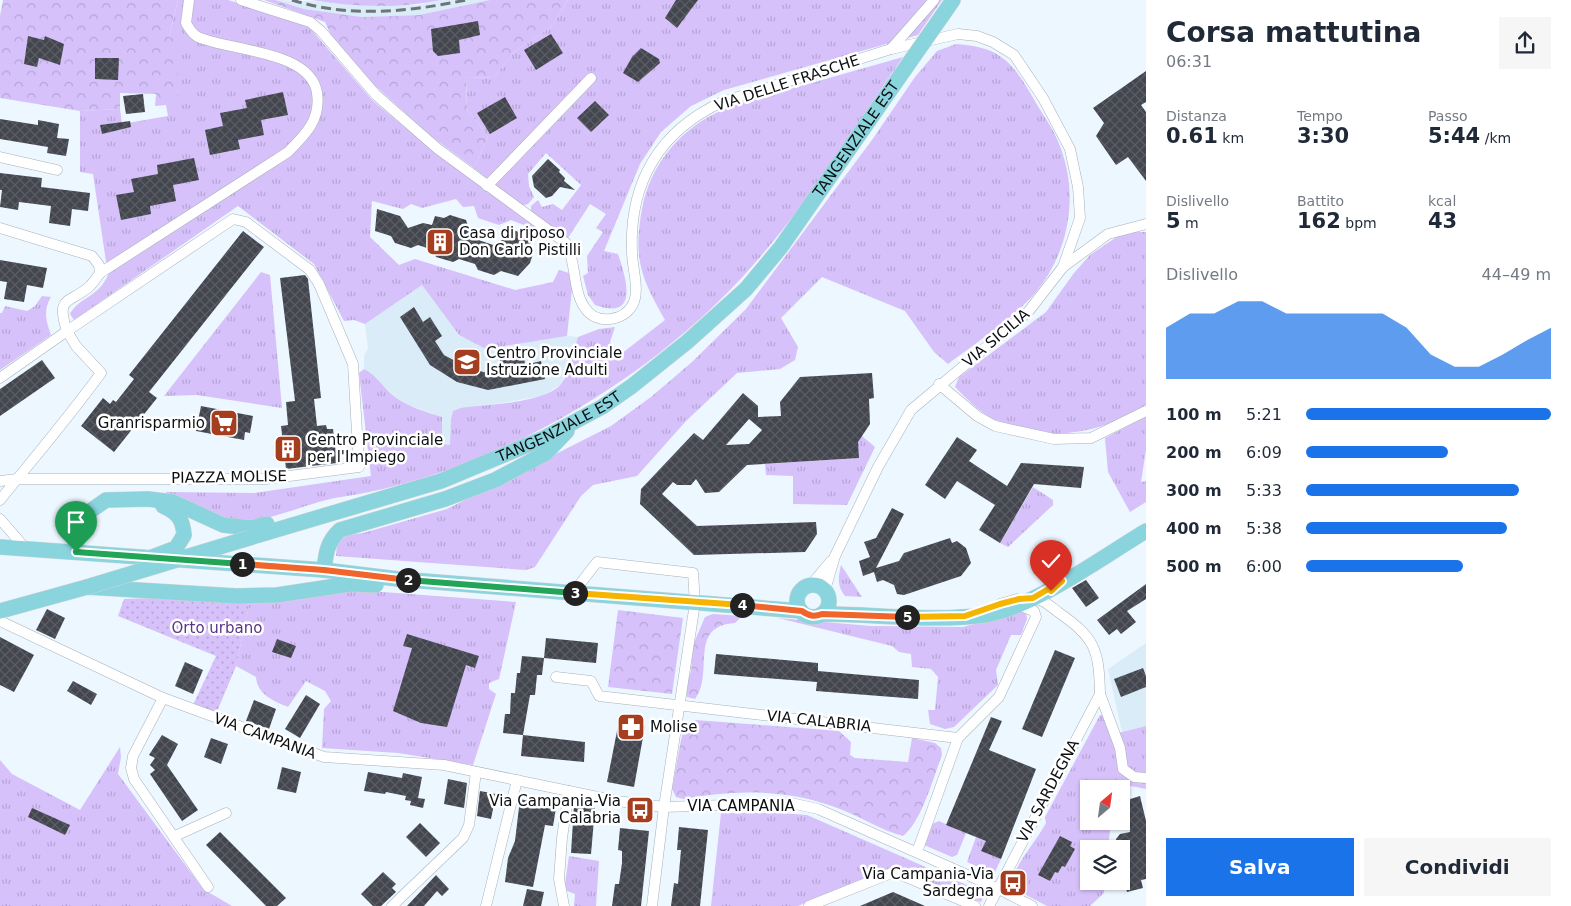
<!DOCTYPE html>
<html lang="it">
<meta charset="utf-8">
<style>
:root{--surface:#fff;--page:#f6f6f7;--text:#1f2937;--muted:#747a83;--accent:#1a73e8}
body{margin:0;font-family:"DejaVu Sans",sans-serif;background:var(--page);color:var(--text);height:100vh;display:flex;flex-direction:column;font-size:19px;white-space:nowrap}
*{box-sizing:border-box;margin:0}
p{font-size:16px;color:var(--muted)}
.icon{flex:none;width:28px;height:28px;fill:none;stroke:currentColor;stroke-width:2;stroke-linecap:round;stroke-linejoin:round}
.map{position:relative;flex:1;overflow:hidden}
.drawer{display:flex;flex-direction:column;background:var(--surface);width:425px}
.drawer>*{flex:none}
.needle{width:32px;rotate:29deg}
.tools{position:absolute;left:1080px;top:780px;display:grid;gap:10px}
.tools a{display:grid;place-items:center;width:50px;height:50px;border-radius:0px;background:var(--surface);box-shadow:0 1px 4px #0004;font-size:25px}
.pin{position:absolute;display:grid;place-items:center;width:42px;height:42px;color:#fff;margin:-51px -21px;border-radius:50% 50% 50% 0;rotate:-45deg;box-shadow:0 0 5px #0007}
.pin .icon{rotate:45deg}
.km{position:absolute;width:25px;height:25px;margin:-12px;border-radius:50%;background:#222;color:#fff;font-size:14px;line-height:25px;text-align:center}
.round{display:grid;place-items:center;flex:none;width:52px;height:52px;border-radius:0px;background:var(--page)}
.headline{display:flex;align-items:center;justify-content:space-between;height:85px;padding:0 20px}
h1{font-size:28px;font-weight:800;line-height:38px}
.stats{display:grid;grid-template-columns:repeat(3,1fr);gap:8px;height:85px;padding:5px 20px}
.stats div{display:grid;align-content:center}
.stats b{font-size:21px;font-weight:800}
.stats small{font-size:14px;font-weight:400}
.stats p{font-size:14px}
.chart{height:140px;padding:10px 20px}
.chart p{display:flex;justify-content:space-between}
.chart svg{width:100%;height:90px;margin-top:5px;fill:var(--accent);opacity:.7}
.action{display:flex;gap:10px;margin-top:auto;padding:10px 20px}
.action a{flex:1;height:58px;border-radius:0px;background:var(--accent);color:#fff;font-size:20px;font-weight:800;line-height:58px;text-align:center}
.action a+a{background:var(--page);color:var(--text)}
ul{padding:0 20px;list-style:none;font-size:16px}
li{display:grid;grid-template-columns:80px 60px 1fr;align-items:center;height:38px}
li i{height:12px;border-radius:6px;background:var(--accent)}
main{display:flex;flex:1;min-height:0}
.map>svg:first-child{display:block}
.built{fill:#daecf8}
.grass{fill:url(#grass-tufts)}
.forest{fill:url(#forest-crowns)}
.garden{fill:url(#garden-dots)}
.building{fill:url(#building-cross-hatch);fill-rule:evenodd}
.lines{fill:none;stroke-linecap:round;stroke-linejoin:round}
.minor-casing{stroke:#a7b1b8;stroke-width:11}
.primary-casing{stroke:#d3d4d4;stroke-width:16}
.minor{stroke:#fff;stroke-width:10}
.primary{stroke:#89d4dd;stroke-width:15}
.rail{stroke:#6e757a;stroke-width:3;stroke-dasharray:10 5;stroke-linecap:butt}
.primary-bridge-casing{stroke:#d3d4d4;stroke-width:16;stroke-linecap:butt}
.primary-bridge{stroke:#89d4dd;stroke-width:15}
.split-1-casing{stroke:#fff;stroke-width:10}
.split-2-casing{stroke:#fff;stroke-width:10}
.split-3-casing{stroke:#fff;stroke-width:10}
.split-4-casing{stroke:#fff;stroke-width:10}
.split-5-casing{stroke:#fff;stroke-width:10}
.split-6-casing{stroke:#fff;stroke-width:10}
.split-1{stroke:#22a559;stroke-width:6}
.split-2{stroke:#f0652b;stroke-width:6}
.split-3{stroke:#22a559;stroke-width:6}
.split-4{stroke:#f5b400;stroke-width:6}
.split-5{stroke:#f0652b;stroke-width:6}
.split-6{stroke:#f5b400;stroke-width:6}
.labels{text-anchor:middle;stroke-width:5;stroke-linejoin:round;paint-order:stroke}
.street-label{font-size:15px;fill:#0c0f12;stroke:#fff}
.poi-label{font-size:15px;fill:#0c0f12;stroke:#fff;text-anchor:start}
.park-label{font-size:15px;fill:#583584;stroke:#fff}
</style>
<main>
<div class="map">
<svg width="1146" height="906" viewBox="0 0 1146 906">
<defs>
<pattern id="grass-tufts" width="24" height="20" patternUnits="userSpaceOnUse" patternTransform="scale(1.25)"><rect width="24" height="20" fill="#d6c1fa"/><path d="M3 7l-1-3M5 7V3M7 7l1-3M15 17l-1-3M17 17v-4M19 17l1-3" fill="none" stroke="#b6a5d5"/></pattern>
<pattern id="forest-crowns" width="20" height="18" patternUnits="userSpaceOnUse" patternTransform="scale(1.25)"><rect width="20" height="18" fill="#d6c1fa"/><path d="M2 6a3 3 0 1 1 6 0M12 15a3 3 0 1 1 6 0" fill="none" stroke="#b6a5d5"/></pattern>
<pattern id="garden-dots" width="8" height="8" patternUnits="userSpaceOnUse" patternTransform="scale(1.25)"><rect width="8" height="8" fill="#d6c1fa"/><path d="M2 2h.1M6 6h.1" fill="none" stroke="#b6a5d5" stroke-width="1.8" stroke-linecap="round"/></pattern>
<pattern id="building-cross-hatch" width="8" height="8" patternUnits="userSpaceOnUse" patternTransform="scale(1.25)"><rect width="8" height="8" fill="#43464e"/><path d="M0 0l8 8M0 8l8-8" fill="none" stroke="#5a5d63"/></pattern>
</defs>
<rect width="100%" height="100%" fill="#edf7ff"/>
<g class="built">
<polygon points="275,0 418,5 441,0 490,0 419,15 362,17 304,9"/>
<polygon points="422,285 459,335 486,349 567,336 578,337 568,369 560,385 542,396 453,411 451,419 450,445 442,445 442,417 408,405 394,396 370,372 364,369 364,356 368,348 365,324"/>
<polygon points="1146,643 1146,726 1122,732 1108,669"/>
</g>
<g class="grass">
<path d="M178 0H228L297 21 309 27 373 101 437 154 542 232 511 220 499 225 478 218 474 206 463 207 456 199 422 208 411 204 403 209 372 201 370 237 399 265 415 259 515 290 553 282 559 270 569 273 572 289 567 336 486 349 459 335 422 285 365 324 354 320 344 321 314 264 238 206 74 320 70 314C79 297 98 298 108 275L93 174 80 172V111L120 109 122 124 168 116 166 105 178 95 169 37Z"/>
<path d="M568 0H942L918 35 724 90 691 106 661 132 640 164 604 251 618 254C626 278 640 321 595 305L588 295 583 276 588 273 587 256 603 232 596 228 606 214 590 204 568 238 531 213V206L538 200 542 207 553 204 562 210 581 185 546 153 528 174 529 186 534 197 528 204 521 206 474 168 488 137 467 109 466 78 494 77 514 52 551 27Z"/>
<path d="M956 44C1004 47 1014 65 1036 103 1043 115 1052 127 1057 139 1080 190 1071 249 1036 292 1012 320 977 342 948 364L934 352 905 311 822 277 781 318 798 347 795 360 780 369 737 373 686 421 637 476 593 485 581 496 535 567 526 570 336 556 337 542 348 535 363 533 447 509 611 426 651 397 692 362 746 309 872 140 915 77 937 51Z"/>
<path d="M903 57C855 126 810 201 754 264 655 378 492 475 341 497 309 501 258 528 228 521 212 518 183 499 165 492L254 493 371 476 359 373 364 369C377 375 384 389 395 397 409 407 426 412 442 417V444L450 445 451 419 453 411 461 408C484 405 546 403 561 384 571 371 573 352 578 337L599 329 615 327 610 342 621 354 665 320C641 278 633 259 642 209 650 164 682 126 725 109 747 100 772 95 794 88 830 78 867 67 903 57Z"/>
<path d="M1124 232H1146V405C1100 435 1044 444 993 419 979 412 966 398 955 387L959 377 1046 312 1074 273 1090 255Z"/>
<polygon points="261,272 270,275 282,408 197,395 164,396"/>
<path d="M42 296 51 297C43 310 46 321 51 335L0 370V313H2L5 306 27 311 35 306Z"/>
<polygon points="1146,417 1146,450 1141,482 1146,481 1146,502 1130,512 1108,472 1105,438"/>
<polygon points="857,436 862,436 875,447 847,505 793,504 793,476 766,475 765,464 859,458"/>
<polygon points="1033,487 1053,500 1053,505 1008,547 1000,543"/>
<path d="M841 565 862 597 845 596C837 586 838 578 841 565Z"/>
<path d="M356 590 516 602 499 679 489 683V689L496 694 473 765 398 753 322 748 324 709 331 701 325 691 306 681 288 707C273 701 257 694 256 677L236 666 250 601Z"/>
<polygon points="1021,611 1026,613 1027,619 1021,635 1011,635 996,670 998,685 954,727 945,729 930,724 928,710 935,710 938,677 931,669 912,667 911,654 899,652 892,646 778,618 871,626 963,627"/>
<path d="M1100 715 1104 716 1110 735 1146 726V789L1126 785 1121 791V789H1089V821H1111L1108 849H1089V881H1105L1104 893 1090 906H1047L1011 887C1011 868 1037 841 1046 823L1045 817Z"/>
<polygon points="120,747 121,757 118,774 203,889 232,906 0,906 0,760 12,774 80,810"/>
<polygon points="721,813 779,813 807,815 985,893 981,902 893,867 798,906 711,906"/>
<polygon points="939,821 966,833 957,855 952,857 924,845 932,824"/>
<polygon points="976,837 986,841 982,851 1001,859 994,874 967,862"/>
<polygon points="569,856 599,861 596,906 574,906 575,894 567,891 565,884"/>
</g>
<g class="forest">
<polygon points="3,0 178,0 169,37 177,40 178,96 166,105 155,106 156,94 120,93 120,109 80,111 0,98 0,16"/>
<polygon points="264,0 275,0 304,9 362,17 419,15 490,0 568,0 551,27 514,52 494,77 466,78 467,109 488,137 474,168 432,137 372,83 334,42 325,22"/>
<path d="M312 0H441C398 9 356 7 312 0Z"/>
<polygon points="618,610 683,618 672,694 608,687"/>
<path d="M713 614 742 616 735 623C687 626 715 673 695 699L687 697 686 687 691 671 693 645 705 617Z"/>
<path d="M696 720 839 731 851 742 850 755 855 758 908 762 912 738 935 743 941 748 942 755C933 778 922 821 903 836 881 830 861 817 840 809 790 789 736 789 683 799L676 797 672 789 681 740 684 728Z"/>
</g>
<polygon class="garden" points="153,598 231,603 250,601 236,666 216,714 193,705 216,656 118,616 124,599"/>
<g class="building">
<polygon points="676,0 698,0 677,28 665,18"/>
<polygon points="478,21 480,35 459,40 460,53 438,56 433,51 431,29"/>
<polygon points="551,34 563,53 536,70 524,50"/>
<polygon points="28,36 44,40 45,36 64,44 60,65 39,58 37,67 24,64"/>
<polygon points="641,48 659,59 660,63 638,82 623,73 632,57"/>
<polygon points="95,58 119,58 118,80 95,79"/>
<polygon points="1146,71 1146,102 1141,105 1146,112 1146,181 1128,157 1116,165 1096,136 1104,123 1093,108"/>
<polygon points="283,92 288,115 261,120 264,135 238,140 240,149 210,155 205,130 223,126 220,113 247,108 245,100"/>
<polygon points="143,94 145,112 126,114 123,96"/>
<polygon points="505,97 517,118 490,134 477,113"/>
<polygon points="595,101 609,115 591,132 577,118"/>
<polygon points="0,119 38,125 38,120 59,124 57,138 69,139 66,156 47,153 48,147 0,139"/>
<polygon points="130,121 131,127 102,134 100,125"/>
<polygon points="194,158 199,180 173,185 176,201 150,206 151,214 121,220 116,195 134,192 131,179 158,174 157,165"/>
<polygon points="548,159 560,170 559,172 565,178 564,181 575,190 560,187 552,196 546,198 534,187 532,176"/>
<polygon points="0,173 42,178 41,187 90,193 88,211 72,209 70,226 49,223 51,206 19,202 18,210 0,207 2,190 0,190"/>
<polygon points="377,209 400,216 408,228 423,223 432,225 435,216 444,218 450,215 466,220 468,226 478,230 476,239 493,245 511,235 513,230 530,236 529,240 534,251 530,263 518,276 501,271 494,275 478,270 475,264 459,259 453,262 436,257 433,250 418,245 411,248 395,243 391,236 375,231"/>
<polygon points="243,231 264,247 149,392 157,398 114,452 81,426 103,398 110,404 113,400 116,402 134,379 129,375"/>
<polygon points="0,260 47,268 43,288 27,285 24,302 4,299 7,282 0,281"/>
<polygon points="305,275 308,279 321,398 314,399 317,426 326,425 327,429 333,429 337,463 286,469 281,426 288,425 286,402 295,401 280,278"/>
<polygon points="414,307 423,322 430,317 442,336 435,341 444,355 461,364 465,356 473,360 470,368 487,373 502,369 500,360 524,356 525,365 541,361 545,379 488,390 457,382 430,365 400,317"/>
<polygon points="42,360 55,378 0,416 0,389"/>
<path d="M872 373 874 398 869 399 870 424 858 442 859 458 747 465 719 492 705 493 696 479 691 485H677L673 482 662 494 697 526 816 522 817 534 805 552 694 555 640 504 641 489 694 433 703 440 743 393 758 406V417L781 416 780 402 800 377ZM749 419 762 430 749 444 726 445Z"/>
<polygon points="201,406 253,416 250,433 245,432 244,440 196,431"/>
<polygon points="957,437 977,450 969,461 1007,486 1021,463 1084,467 1081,488 1034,484 1000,543 979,530 995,505 957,481 945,499 925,485"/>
<polygon points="892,508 904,514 876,568 899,561 904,553 950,538 952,543 957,541 966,548 971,563 961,576 904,595 897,594 894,585 883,580 877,582 874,572 863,576 859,561 870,557 864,542 876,538"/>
<polygon points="1086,580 1099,598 1086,607 1072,588"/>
<polygon points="1146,584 1146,599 1127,611 1136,622 1121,634 1117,629 1109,635 1097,620"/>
<polygon points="47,609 65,618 55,639 36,630"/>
<polygon points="407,634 479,656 475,668 466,665 447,727 421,723 393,711 412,648 403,646"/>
<polygon points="0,637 34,655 14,692 0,685"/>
<polygon points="546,638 598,643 596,663 544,658"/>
<polygon points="277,639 296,646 291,658 272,652"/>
<polygon points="1055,650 1075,658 1042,737 1022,729"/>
<polygon points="716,654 818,663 818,671 919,680 918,699 816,691 817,682 714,674"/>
<polygon points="522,656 544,658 542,675 537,675 535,695 530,695 523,735 503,733 505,714 510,714 511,693 515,693 517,673 520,673"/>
<polygon points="185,662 203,670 193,694 175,686"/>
<polygon points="1143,668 1146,676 1146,687 1121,697 1114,679"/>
<polygon points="73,681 97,694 91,705 67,691"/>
<polygon points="306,695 320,704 300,738 285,729"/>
<polygon points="254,700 276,709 269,729 246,721"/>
<polygon points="991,717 1002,721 989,750 1036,769 1001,859 981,851 986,841 946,825"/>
<polygon points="619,721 645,726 634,787 607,782"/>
<polygon points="162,735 178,744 167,765 198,810 182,821 150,774 155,770 150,765 155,758 149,755"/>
<polygon points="523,735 585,742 584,762 521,756"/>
<polygon points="211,738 228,744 221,764 204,757"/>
<polygon points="282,767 301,772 296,793 277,789"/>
<polygon points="368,772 402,778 403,773 422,777 418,798 425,799 423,808 410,805 411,801 405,800 406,796 386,792 385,794 364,791"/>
<polygon points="448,779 467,783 464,808 444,804"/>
<polygon points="480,791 496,794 491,819 477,816"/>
<polygon points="1140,796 1146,821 1146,879 1141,880 1143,888 1127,892 1121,864 1121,846 1118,847 1116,839 1120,834 1130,832 1124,801"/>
<polygon points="520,799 556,808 553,826 545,825 533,887 505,882 508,858 515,841"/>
<polygon points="574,805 595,808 591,854 571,853"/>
<polygon points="32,808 70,825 65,835 28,817"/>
<polygon points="420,823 440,843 426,857 406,837"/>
<polygon points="679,827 708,830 700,906 671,906 674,883 678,884 681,850 677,850"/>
<polygon points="620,828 649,831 641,906 612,906 615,884 619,884 622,863 622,851 618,850"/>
<polygon points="220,832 286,898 277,906 266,906 206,845"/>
<polygon points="1060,836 1072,842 1070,846 1075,849 1065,867 1062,866 1058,873 1055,872 1050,881 1038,875"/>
<polygon points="383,872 396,884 392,888 396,892 381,906 373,906 361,894"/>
<polygon points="436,875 449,889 442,896 437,891 424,906 407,906"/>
<polygon points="527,889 544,892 541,906 523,906"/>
<polygon points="893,892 925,906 860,906"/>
</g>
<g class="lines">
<defs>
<g id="minor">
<path d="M241 0 310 22 321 31 376 95 438 149 566 243C577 263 572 290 585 308 596 325 624 322 633 304 640 290 632 267 632 252 629 183 659 131 722 102L891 49 958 34 977 36 993 42 1014 55 1043 98 1070 149 1078 187 1080 218 1063 267"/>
<polyline points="891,49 934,0"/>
<polyline points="0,157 57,170"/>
<polyline points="487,186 591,78"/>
<path d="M0 228 92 256 99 265 100 273C97 277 94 282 90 286 70 304 55 295 67 331L0 378"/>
<path d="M100 273 288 152C306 134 321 119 317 93 311 50 229 51 198 37 192 34 189 28 186 23L189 0"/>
<polyline points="939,384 977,416 995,426 1054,439 1091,438 1146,411"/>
<path d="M0 481 17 479H266L359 467 353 364 319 284 310 270 246 222 233 219 67 331 76 346 101 373C69 417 34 458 0 500"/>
<polyline points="0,519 26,549"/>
<polyline points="811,585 831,561"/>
<polyline points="825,590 835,556 878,467 911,410 1028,312 1063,267 1108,234 1146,224"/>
<polyline points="573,593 597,562 693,573 695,603 664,807 652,906"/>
<polyline points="1000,604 1017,599"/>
<polyline points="0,621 163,698 324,757 444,765 617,801 664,807 791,803 818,809 997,888 1032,906"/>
<polyline points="556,677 591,681 599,696 958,738"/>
<polyline points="1100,694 1120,748 1123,769 1134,777 1146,778"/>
<polyline points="163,698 133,756 131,768 134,779 208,887"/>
<polyline points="175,836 226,813"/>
<polyline points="917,852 958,738 999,697 1036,617 1034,611 1018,605"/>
<polyline points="392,906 463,838 469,825 476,772"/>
<polyline points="486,906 517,780"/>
<polyline points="564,906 559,879 562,838 569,791"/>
<polyline points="809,906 894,872 975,906"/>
<path d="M989 906 1100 694C1099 649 1095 638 1058 612 1049 605 1043 599 1031 598"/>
</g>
<g id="primary">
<polyline points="942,16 953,0"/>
<path d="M163 506C177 512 183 519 184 535"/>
<path id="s1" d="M249 538 441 481 542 439 602 407 632 386 687 342 746 289 781 247 900 76"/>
<polyline points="0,547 324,570 398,579 801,611"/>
<polyline points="75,552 77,531 86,514 106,500 148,499 173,502 223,525 251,528 267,524"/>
<path d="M324 570C326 553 327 542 340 530L445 499 495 480 546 453 567 431"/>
<circle cx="813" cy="601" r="16"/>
<polyline points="0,611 87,587 236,596 277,595 350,584 376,585"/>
<path d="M822 614C876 614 932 622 985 615 1033 608 1104 556 1146 531"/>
</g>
</defs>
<use href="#minor" class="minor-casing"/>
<use href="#primary" class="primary-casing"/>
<use href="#minor" class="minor"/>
<use href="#primary" class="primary"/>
<path class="rail" d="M292 0C349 18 408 12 466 0"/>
<defs>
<g id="primary-bridge">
<polyline points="900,76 942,16"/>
<polyline points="147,559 176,548 184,535"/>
<polyline points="87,587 249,538"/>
</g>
</defs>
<use href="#primary-bridge" class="primary-bridge-casing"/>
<use href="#primary-bridge" class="primary-bridge"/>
</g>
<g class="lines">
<defs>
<polyline id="split-1" points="76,552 242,564"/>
<polyline id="split-2" points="242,564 324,570 408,580"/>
<polyline id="split-3" points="408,580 575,593"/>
<polyline id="split-4" points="575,593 742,605"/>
<path id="split-5" d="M742 605 802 611C809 616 814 617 822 614L907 617"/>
<polyline id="split-6" points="907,617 965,616 1000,604 1019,599 1033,598 1062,581 1051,591"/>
</defs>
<use href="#split-1" class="split-1-casing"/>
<use href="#split-2" class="split-2-casing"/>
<use href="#split-3" class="split-3-casing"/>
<use href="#split-4" class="split-4-casing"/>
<use href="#split-5" class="split-5-casing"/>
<use href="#split-6" class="split-6-casing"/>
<use href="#split-1" class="split-1"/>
<use href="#split-2" class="split-2"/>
<use href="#split-3" class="split-3"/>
<use href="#split-4" class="split-4"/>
<use href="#split-5" class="split-5"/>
<use href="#split-6" class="split-6"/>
</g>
<defs>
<symbol id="building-square" viewBox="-11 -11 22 22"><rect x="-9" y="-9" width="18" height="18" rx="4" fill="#a53d1f" stroke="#fff"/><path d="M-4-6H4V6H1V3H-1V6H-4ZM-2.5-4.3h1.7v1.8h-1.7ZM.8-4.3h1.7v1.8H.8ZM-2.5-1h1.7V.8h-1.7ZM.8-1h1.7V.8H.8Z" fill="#fff"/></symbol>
<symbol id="school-square" viewBox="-11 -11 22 22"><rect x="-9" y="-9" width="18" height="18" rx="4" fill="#a53d1f" stroke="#fff"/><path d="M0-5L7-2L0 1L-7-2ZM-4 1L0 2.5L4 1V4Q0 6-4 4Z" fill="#fff"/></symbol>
<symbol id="supermarket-square" viewBox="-11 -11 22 22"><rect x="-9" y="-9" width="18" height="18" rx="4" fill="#a53d1f" stroke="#fff"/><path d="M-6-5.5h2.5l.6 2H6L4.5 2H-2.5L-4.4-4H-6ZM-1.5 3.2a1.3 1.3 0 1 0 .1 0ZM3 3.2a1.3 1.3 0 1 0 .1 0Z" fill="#fff"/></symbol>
<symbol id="pharmacy-square" viewBox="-11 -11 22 22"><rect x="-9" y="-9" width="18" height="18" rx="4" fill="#a53d1f" stroke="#fff"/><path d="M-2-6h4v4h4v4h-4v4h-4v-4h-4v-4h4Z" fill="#fff"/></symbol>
<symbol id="bus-square" viewBox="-11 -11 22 22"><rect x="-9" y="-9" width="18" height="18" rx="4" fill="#a53d1f" stroke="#fff"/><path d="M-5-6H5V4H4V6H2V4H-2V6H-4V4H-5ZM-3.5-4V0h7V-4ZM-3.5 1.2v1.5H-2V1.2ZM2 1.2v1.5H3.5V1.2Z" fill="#fff"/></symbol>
</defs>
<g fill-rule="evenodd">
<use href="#building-square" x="424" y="226" width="32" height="32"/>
<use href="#school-square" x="451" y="346" width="32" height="32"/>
<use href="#supermarket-square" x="208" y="407" width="32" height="32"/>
<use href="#building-square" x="272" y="433" width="32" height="32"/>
<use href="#pharmacy-square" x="615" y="711" width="32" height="32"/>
<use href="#bus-square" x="624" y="794" width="32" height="32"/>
<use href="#bus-square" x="997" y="867" width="32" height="32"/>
</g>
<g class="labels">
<g class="street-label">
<text transform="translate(787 83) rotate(-18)" y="5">VIA DELLE FRASCHE</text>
<text dy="5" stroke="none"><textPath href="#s1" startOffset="750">TANGENZIALE EST</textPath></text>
<text transform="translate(996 338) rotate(-40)" y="5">VIA SICILIA</text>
<text dy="5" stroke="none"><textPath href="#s1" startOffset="330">TANGENZIALE EST</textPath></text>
<text transform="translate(229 477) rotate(-1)" y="5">PIAZZA MOLISE</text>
<text transform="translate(819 721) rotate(6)" y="5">VIA CALABRIA</text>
<text transform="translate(265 736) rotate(20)" y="5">VIA CAMPANIA</text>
<text transform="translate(1048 791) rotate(-62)" y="5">VIA SARDEGNA</text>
<text x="741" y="811">VIA CAMPANIA</text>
</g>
<g class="poi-label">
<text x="459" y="238">Casa di riposo<tspan x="459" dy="17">Don Carlo Pistilli</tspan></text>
<text x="486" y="358">Centro Provinciale<tspan x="486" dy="17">Istruzione Adulti</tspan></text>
<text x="205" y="428" text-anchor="end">Granrisparmio</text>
<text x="307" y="445">Centro Provinciale<tspan x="307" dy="17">per l'Impiego</tspan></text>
<text x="650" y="732">Molise</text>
<text x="621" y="806" text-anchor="end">Via Campania-Via<tspan x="621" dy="17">Calabria</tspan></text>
<text x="994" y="879" text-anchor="end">Via Campania-Via<tspan x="994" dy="17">Sardegna</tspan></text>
</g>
<g class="park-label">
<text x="217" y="633">Orto urbano</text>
</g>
</g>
</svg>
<div class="tools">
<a><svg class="needle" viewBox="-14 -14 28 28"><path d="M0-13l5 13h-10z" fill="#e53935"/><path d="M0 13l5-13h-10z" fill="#747a83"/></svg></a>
<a><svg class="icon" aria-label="layers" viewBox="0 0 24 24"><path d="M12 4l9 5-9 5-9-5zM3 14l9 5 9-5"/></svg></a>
</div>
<div class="pin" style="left:76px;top:552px;background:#1e9e55"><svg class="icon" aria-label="arrive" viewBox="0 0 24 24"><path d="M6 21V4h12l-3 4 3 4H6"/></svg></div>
<div class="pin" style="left:1051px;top:591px;background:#d93025"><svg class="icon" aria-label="check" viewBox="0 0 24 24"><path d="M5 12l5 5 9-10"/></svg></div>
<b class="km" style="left:242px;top:564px">1</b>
<b class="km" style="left:408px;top:580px">2</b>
<b class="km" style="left:575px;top:593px">3</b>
<b class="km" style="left:742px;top:605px">4</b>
<b class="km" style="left:907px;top:617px">5</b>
</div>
<section class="drawer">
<div class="headline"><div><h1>Corsa mattutina</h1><p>06:31</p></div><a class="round"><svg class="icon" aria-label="share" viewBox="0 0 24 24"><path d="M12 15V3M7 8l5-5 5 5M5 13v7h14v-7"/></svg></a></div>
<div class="stats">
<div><p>Distanza</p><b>0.61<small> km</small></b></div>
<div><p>Tempo</p><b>3:30</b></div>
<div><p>Passo</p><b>5:44<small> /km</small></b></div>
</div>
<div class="stats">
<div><p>Dislivello</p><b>5<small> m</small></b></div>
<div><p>Battito</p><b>162<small> bpm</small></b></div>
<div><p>kcal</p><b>43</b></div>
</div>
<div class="chart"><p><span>Dislivello</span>44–49 m</p>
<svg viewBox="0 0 160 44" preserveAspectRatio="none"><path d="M0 44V19L10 12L20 12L30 6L40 6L50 12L60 12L70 12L80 12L90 12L100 19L110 32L120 38L130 38L140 32L150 25L160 19V44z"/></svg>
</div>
<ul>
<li><b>100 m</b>5:21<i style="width:100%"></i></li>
<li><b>200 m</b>6:09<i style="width:58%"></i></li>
<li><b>300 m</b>5:33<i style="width:87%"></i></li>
<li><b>400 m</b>5:38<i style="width:82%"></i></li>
<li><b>500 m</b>6:00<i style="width:64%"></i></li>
</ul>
<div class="action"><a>Salva</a><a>Condividi</a></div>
</section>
</main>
